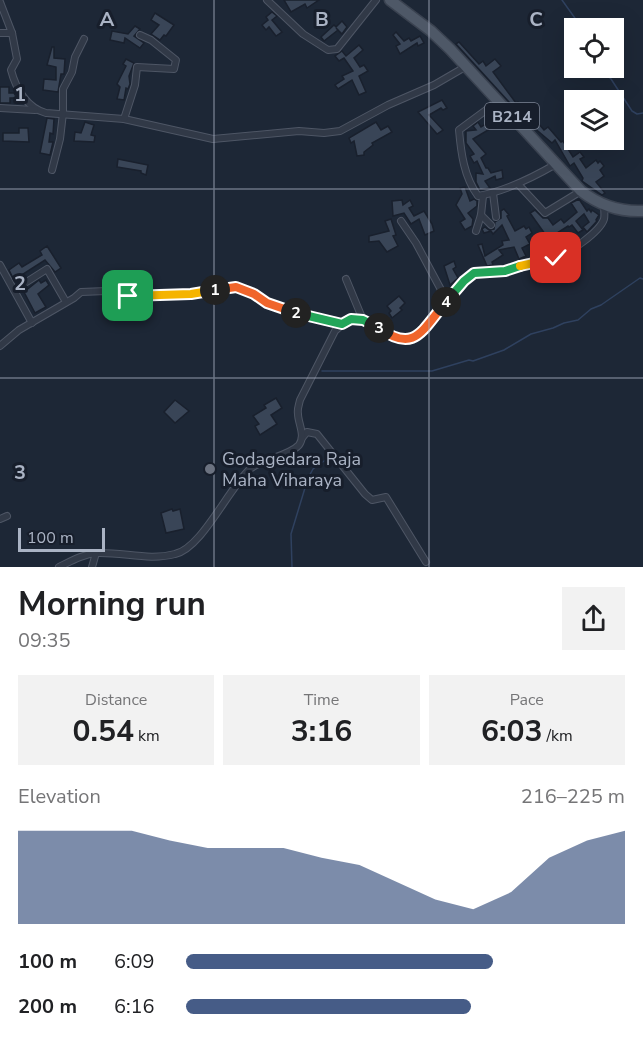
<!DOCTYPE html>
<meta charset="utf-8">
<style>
:root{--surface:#fff;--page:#f2f2f2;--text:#202124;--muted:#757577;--accent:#465c87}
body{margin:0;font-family:"Nunito Sans",sans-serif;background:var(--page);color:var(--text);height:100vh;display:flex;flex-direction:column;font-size:22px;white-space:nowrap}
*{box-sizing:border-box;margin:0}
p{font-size:20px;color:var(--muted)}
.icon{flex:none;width:33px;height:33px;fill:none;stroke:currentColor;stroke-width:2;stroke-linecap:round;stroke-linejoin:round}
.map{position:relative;height:567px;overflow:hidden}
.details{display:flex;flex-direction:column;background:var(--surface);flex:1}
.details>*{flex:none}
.tools{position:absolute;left:564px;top:18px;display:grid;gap:12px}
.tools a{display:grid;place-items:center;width:60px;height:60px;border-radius:0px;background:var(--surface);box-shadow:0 6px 24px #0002;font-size:30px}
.scale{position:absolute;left:18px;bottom:15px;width:87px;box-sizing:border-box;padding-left:6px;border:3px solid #aab3c4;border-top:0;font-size:16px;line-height:21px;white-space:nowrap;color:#aab3c4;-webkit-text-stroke:4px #171e2b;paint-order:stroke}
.pin{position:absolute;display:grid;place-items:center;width:51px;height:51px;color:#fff;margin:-26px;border-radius:12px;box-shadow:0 3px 9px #0006}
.km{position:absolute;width:30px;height:30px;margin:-15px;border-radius:50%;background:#222;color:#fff;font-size:16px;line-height:30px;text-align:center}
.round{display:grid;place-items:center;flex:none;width:63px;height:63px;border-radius:0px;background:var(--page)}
.headline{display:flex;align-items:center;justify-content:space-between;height:102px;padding:0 18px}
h1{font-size:33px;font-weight:700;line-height:45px}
.figures{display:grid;grid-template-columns:repeat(3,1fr);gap:9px;height:102px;padding:6px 18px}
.figures div{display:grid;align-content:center;border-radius:0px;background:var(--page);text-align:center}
.figures b{font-size:30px;font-weight:700}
.figures small{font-size:16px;font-weight:400}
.figures p{font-size:16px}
.chart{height:168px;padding:12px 18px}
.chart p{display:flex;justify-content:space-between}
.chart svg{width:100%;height:108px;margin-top:6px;fill:var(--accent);opacity:.7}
ul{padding:0 18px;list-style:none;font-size:20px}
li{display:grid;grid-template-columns:96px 72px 1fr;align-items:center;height:45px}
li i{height:15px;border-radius:8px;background:var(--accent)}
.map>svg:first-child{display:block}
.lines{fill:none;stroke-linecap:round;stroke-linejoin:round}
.stream{stroke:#2f415f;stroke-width:1.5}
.building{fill:#394557;stroke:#19202d;stroke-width:1.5}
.street-casing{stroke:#4e5665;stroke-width:8}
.primary-casing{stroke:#3a4250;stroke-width:13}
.street{stroke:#313947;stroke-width:6}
.primary{stroke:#4e5867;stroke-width:10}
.split-1-casing{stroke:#fff;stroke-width:12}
.split-2-casing{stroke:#fff;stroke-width:12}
.split-3-casing{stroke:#fff;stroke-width:12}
.split-4-casing{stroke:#fff;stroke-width:12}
.split-5-casing{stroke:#fff;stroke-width:12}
.split-6-casing{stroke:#fff;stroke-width:12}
.split-1{stroke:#f5b400;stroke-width:8}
.split-2{stroke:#f0652b;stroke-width:8}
.split-3{stroke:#22a559;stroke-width:8}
.split-4{stroke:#f0652b;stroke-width:8}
.split-5{stroke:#22a559;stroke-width:8}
.split-6{stroke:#f5b400;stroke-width:8}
.grid{fill:none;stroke:#aab3c4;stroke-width:1.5;stroke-opacity:0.55}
.worship-dot{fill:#6b7280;stroke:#171e2b;stroke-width:2}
.labels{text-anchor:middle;stroke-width:6;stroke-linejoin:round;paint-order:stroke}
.shield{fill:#171e2b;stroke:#7e8696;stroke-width:1.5}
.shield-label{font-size:16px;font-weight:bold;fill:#aab3c4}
.poi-label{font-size:18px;fill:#aab3c4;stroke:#171e2b;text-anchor:start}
.grid-label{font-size:20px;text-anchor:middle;font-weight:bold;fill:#aab3c4;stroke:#171e2b;stroke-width:6;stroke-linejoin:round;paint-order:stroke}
</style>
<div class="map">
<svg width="643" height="567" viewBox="0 0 643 567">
<rect width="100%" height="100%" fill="#1d2736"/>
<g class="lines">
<g class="stream">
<polyline points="562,0 577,21 578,26 582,28"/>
<polyline points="600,68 611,79 632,111 637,114 643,113"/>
<polyline points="322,371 432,371 469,360 473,361 504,350 531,334 553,328 564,323 578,320 591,309 601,305 640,278 643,279"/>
<polyline points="292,567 291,534 308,478 313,469 331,456"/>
</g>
</g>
<g class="building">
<polygon points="284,0 319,0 307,8 305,4 291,12"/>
<polygon points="272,12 277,16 272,20 282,32 276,36 269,27 266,30 262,25 268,20 266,17"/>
<polygon points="155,13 174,25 166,36 164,35 160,40 151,34 159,25 151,20"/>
<polygon points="342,21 347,27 342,34 336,28 338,30 324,41 321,37 334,25 336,27"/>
<polygon points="135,26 140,29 134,36 144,43 140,48 125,38 124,43 110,40 112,31 128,34"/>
<polygon points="396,32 404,41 409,38 411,41 420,36 424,43 418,46 417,43 400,54 396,46 400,44 393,35"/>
<polygon points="459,42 479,64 483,61 486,66 495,59 501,66 493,72 516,103 518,102 521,105 519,107 521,111 519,113 456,44"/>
<polygon points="359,45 363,50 354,58 360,67 364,65 368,71 359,76 366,92 359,95 352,80 338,89 335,85 344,79 342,76 353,71 344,58 339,61 335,56 342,51 346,56"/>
<polygon points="52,47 54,47 54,58 65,59 64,74 61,74 58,92 43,90 44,79 56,80 56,67 47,65"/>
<polygon points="126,59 134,63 129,76 130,84 128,89 126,88 124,100 117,99 120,87 117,84 126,66 123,64"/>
<polygon points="0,87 9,87 9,93 14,93 17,98 10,98 10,103 0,103"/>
<polygon points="442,100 447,108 443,110 441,108 429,115 443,130 437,134 418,112"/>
<polygon points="535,107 539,112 535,115 539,122 538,123 544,130 548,127 561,142 563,141 573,157 580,152 584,157 580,159 586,168 596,160 598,163 600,161 604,166 600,170 604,176 596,182 605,193 602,195 582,181 583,178 574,163 570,166 555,140 552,143 532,126 526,114"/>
<polygon points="497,117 500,123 473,139 486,154 481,158 486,168 488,168 491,173 502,170 503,178 496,180 495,176 485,181 490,188 480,190 476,182 476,173 483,174 477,161 474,163 470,156 474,154 466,143 466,131 476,130 473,126 478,122 481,127"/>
<polygon points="47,118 54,119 53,134 50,133 49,142 53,142 50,155 40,153"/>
<polygon points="85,122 94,125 91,135 95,136 94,142 74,141 75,132 81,133"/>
<polygon points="376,122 381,130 388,126 392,132 372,143 373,145 364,152 364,155 357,156 354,141 351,143 349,138"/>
<polygon points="19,128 28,128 29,142 3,141 3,133 19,133"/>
<polygon points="118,159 148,165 146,175 141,173 141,171 117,167"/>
<polygon points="465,187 470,201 474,199 477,201 477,206 468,213 473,219 472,226 465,230 460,222 465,219 456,205 462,194 460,188"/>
<polygon points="579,199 587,211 589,209 591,212 592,210 599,215 596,220 597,221 587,232 583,227 589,222 584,214 576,221 583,230 578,233 572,225 569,227 568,226 554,235 560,243 552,248 543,236 545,234 530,213 535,210 543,218 548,218 553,225 561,219 564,223 577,212 571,203"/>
<polygon points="402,200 403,205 410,200 413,206 409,208 414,216 424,211 432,224 434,231 425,235 419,219 411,224 404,213 393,216 392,201"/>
<polygon points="504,209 509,215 507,216 515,231 524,226 526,229 529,227 532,233 526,237 530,244 522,248 526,256 519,259 514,247 499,250 503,255 492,262 493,265 487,266 478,245 482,244 485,256 503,245 502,241 509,240 502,225 493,234 491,231 484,233 482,229 485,227 489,230 494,229 495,222 501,218 501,211"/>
<polygon points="391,219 396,235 393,236 398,246 387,252 379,241 369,242 369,236 389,231 385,221"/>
<polygon points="47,246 61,268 55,272 45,260 14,280 9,270 19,263 22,267 42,255 40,251"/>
<polygon points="454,261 456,267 453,269 458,278 450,285 444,266"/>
<polygon points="39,280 41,283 46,280 49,285 38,294 46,307 35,313 24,292"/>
<polygon points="399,296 405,303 400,308 402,310 392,318 389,313 391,311 387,306"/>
<polygon points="276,398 282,408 271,415 277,424 260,435 255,426 259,424 253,416 266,408 264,405"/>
<polygon points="175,400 189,411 175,423 164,412"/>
<polygon points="172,509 173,511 180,509 184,529 166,533 161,513"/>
</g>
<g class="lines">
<defs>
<g id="street">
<polyline points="267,0 303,34 328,50 337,49 376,0"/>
<polyline points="0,2 12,33"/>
<path d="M0 33H12L17 59 11 70C16 89 27 108 46 113L124 119 213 139 299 131 324 133 340 131 388 105 434 85 465 67"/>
<path d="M497 102 459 130C461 153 464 177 478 196 506 191 532 178 556 164"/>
<polyline points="0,108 35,110"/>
<polyline points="124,119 135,85 137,67 174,69 176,60 151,40 140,35"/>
<polyline points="52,170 60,139 63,113 63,89 72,72 75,57 84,39"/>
<polyline points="518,184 545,213 581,191"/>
<polyline points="493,193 496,217"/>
<polyline points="481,215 491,225"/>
<polyline points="401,221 416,243 447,301"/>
<polyline points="476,231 481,215 483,196"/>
<polyline points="0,265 32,323"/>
<polyline points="346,279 363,320"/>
<polyline points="14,290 47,269 66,302"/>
<polyline points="0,346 19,330 74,298 81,292 106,291 128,296 148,296 169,294 191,294 235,287 254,294 267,303 294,313 341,324"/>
<polyline points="302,438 307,432 317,434 365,494 372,500 386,497 426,562"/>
<polyline points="0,519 7,516"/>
<path d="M59 567C71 561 83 554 97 553 124 552 149 561 175 554 202 548 228 489 250 469 262 459 289 456 299 445 306 436 298 423 298 414 297 409 299 405 300 400L335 331C367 298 381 347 412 339 428 335 455 280 474 273 483 269 496 273 506 271 514 269 521 266 528 264 537 262 546 261 555 258 568 254 600 232 604 219 605 215 604 209 604 205"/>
<polyline points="92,567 96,553"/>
</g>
<path id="primary" d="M390 0 431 31 450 49 581 191C599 205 620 212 643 211"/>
</defs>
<use href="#street" class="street-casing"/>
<use href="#primary" class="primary-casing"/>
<use href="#street" class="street"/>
<use href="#primary" class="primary"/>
</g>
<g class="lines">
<defs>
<polyline id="split-1" points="128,296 191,294 215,290"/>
<polyline id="split-2" points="215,290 236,287 254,294 267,303 296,313"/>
<polyline id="split-3" points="296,313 342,324 351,319 363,320 379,328"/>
<path id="split-4" d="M379 328C415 354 422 330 446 302"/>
<polyline id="split-5" points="446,302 464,281 474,273 505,271 520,266"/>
<polyline id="split-6" points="520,266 556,258"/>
</defs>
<use href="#split-1" class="split-1-casing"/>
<use href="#split-2" class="split-2-casing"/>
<use href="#split-3" class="split-3-casing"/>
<use href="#split-4" class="split-4-casing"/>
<use href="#split-5" class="split-5-casing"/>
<use href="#split-6" class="split-6-casing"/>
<use href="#split-1" class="split-1"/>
<use href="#split-2" class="split-2"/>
<use href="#split-3" class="split-3"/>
<use href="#split-4" class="split-4"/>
<use href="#split-5" class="split-5"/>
<use href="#split-6" class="split-6"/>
</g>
<path class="grid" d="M214 0V567M429 0V567M0 189H643M0 378H643"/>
<circle class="worship-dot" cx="210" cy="469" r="6"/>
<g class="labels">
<rect class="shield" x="485" y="103" width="54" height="26" rx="4.5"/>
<g class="shield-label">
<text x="512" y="122">B214</text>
</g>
<g class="poi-label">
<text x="222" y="465">Godagedara Raja<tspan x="222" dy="21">Maha Viharaya</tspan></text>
</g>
</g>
<g class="grid-label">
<text x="107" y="26">A</text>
<text x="322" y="26">B</text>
<text x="536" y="26">C</text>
<text x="20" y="101">1</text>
<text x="20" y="290">2</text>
<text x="20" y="479">3</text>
</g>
</svg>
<div class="tools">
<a><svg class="icon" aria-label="locate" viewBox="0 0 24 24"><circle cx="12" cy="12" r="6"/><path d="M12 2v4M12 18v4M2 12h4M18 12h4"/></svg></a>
<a><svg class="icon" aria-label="layers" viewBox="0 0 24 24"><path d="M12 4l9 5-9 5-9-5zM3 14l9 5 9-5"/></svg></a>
</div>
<div class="scale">100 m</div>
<div class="pin" style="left:128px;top:296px;background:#1e9e55"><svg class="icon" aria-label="arrive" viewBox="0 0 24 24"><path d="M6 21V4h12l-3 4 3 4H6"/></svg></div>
<div class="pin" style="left:556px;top:258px;background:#d93025"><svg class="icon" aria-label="check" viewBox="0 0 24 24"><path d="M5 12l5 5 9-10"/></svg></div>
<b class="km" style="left:215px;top:290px">1</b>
<b class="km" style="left:296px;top:313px">2</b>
<b class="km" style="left:379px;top:328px">3</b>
<b class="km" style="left:446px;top:302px">4</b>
</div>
<section class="details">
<div class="headline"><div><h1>Morning run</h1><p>09:35</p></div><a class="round"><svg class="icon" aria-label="share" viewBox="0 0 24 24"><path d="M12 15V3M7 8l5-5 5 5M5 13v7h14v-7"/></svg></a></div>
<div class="figures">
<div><p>Distance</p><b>0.54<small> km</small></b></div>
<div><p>Time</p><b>3:16</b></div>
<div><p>Pace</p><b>6:03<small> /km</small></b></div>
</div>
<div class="chart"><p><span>Elevation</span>216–225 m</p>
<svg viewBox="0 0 160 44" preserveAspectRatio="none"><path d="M0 44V6L10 6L20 6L30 6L40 10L50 13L60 13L70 13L80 17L90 20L100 27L110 34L120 38L130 31L140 17L150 10L160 6V44z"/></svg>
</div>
<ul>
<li><b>100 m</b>6:09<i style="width:70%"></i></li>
<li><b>200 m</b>6:16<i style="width:65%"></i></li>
</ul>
</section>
